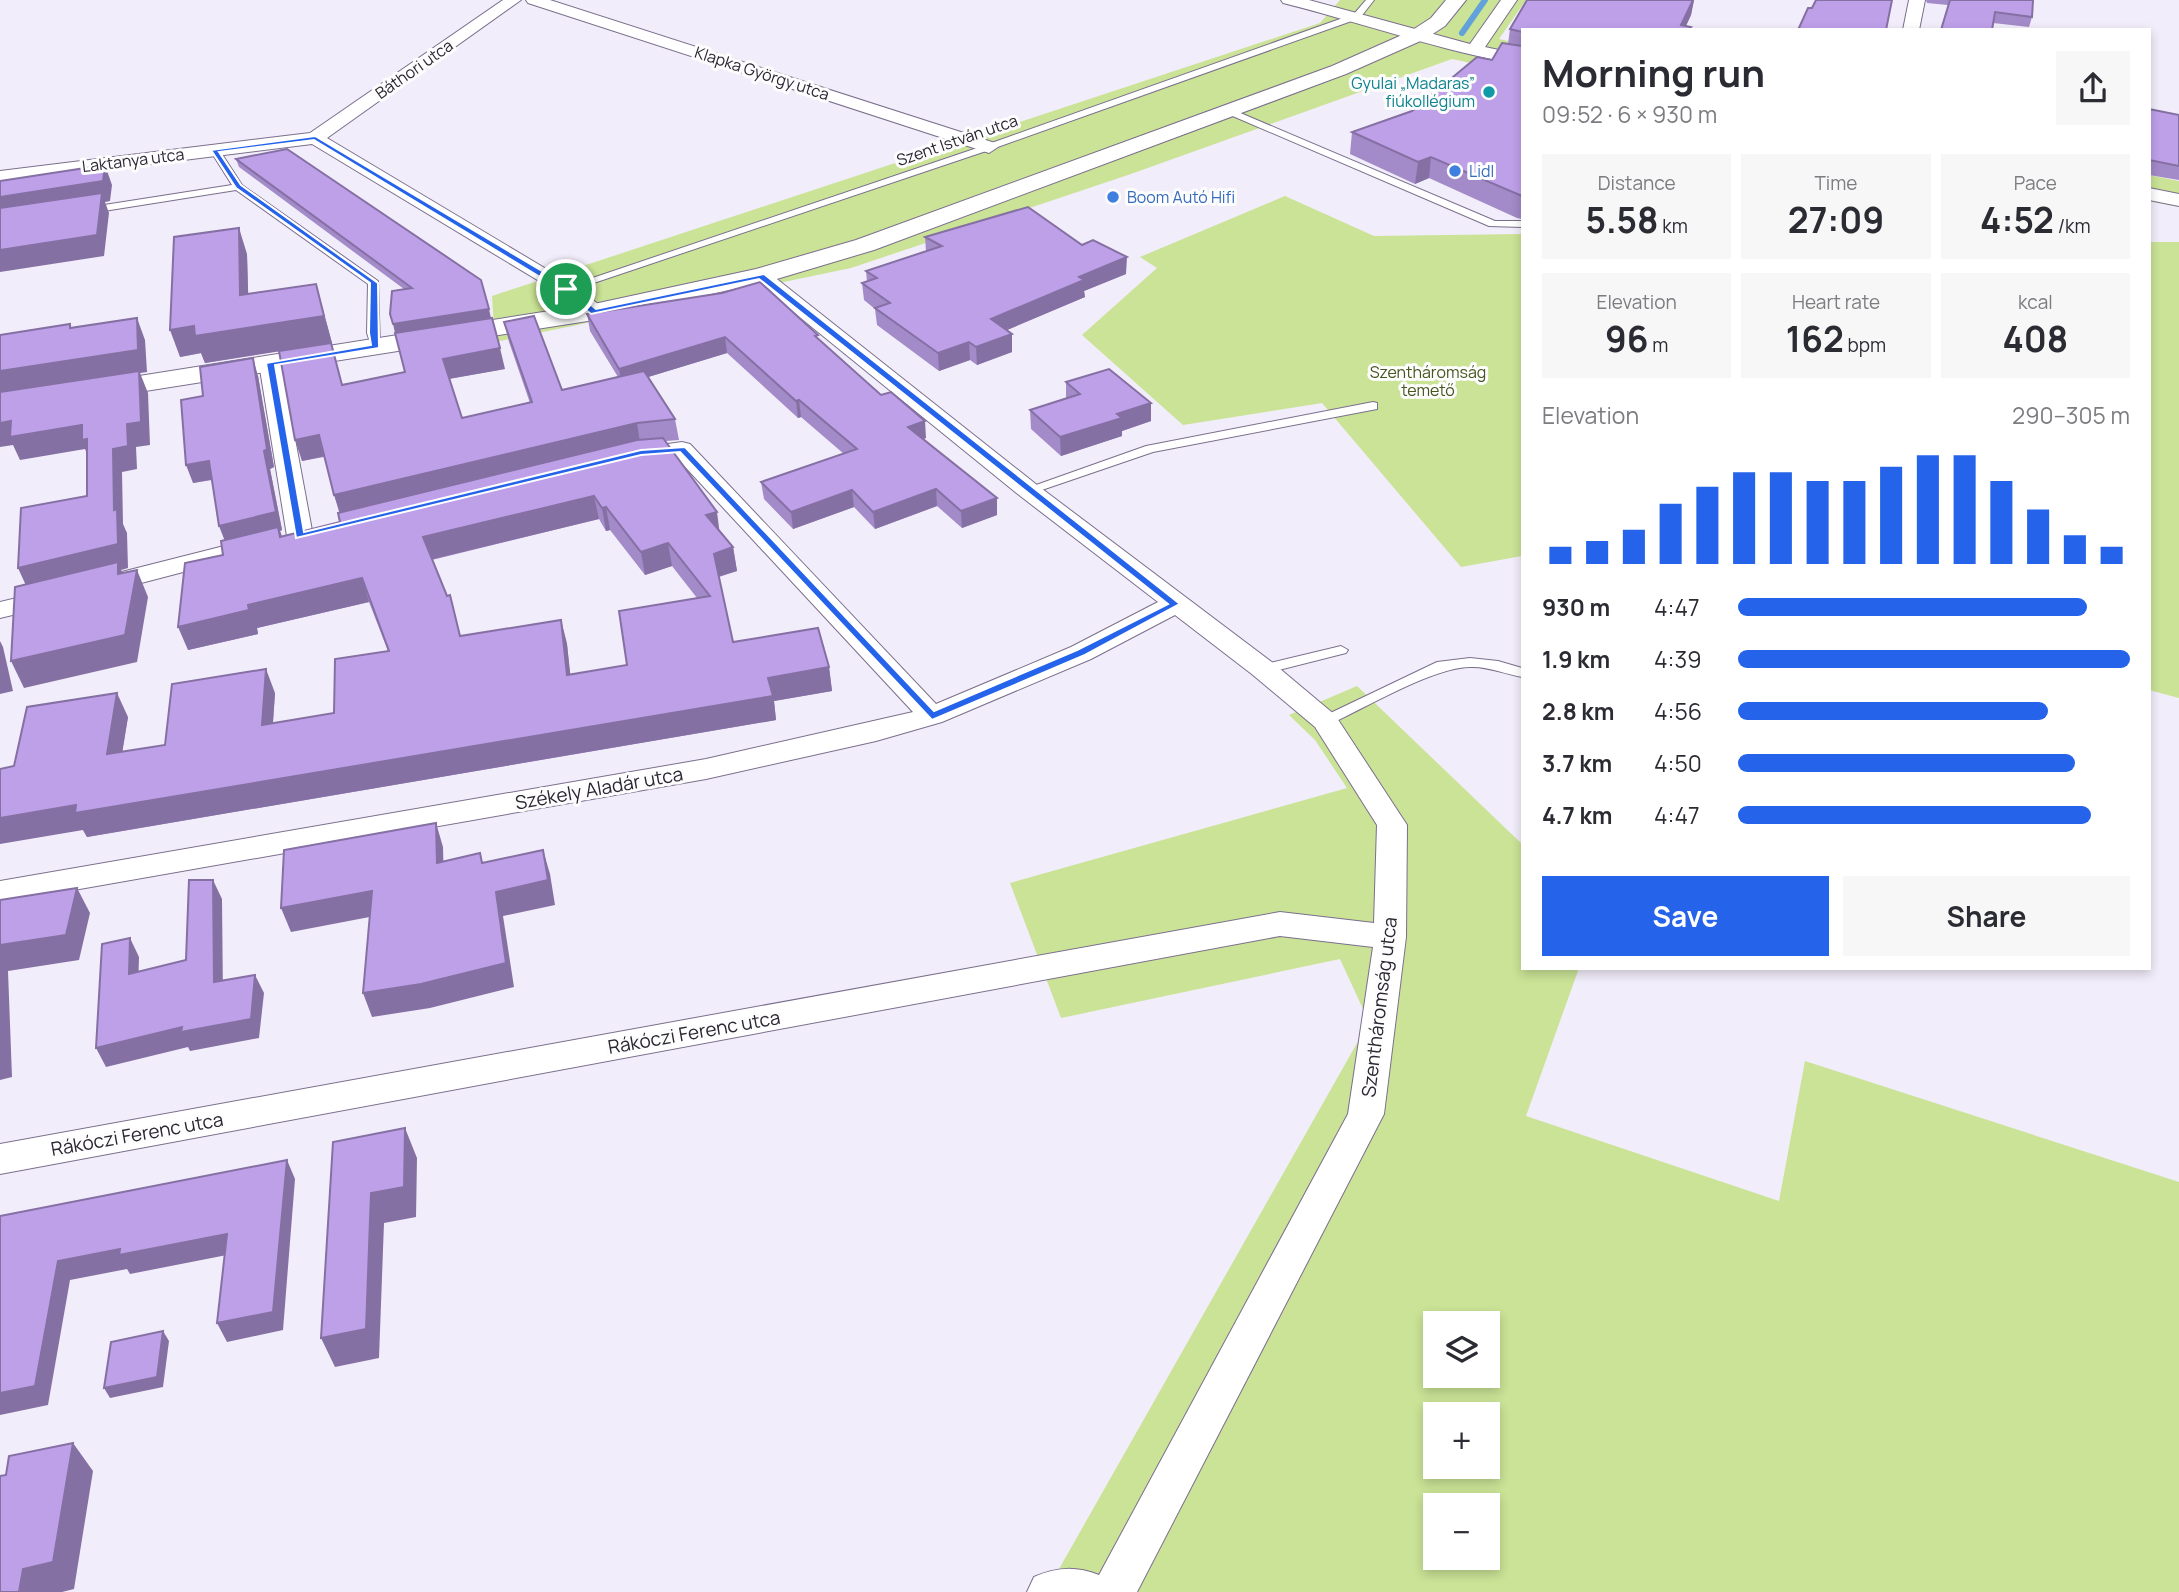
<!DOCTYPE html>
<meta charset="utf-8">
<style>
:root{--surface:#fff;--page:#f7f7f7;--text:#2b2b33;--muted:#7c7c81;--accent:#2563eb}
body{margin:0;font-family:Manrope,sans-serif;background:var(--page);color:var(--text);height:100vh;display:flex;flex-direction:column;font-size:26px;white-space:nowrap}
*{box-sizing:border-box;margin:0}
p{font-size:23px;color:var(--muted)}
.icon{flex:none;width:38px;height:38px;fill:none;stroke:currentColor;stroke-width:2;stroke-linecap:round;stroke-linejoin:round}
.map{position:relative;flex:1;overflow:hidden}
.side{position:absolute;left:1521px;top:28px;width:630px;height:942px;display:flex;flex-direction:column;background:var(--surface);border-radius:0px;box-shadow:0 4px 10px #0003}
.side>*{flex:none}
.fabs{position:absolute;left:1423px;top:1311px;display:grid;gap:14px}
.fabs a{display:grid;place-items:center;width:77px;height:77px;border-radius:0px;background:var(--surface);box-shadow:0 4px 10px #0003;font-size:35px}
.pin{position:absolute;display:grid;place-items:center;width:60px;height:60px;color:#fff;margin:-30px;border:4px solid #fff;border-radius:50%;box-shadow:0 2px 7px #0007}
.round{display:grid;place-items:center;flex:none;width:74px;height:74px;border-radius:0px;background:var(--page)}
.head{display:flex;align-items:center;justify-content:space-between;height:119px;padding:0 21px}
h1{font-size:38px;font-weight:700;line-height:52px}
.stats{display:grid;grid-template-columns:repeat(3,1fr);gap:10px;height:119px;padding:7px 21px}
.stats div{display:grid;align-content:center;border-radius:0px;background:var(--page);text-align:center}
.stats b{font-size:35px;font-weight:700}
.stats small{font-size:19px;font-weight:400}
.stats p{font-size:19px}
.chart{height:196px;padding:14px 21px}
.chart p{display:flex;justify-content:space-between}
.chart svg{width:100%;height:126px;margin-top:7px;stroke:var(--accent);stroke-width:6}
.action{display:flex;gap:14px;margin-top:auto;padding:14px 21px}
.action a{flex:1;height:80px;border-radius:0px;background:var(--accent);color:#fff;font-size:28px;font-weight:700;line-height:80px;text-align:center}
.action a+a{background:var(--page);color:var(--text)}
ul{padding:0 21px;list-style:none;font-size:23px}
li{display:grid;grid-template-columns:112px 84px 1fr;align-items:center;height:52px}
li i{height:18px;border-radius:9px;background:var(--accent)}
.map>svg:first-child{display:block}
.green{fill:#cae396;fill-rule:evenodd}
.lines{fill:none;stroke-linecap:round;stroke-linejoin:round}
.stream{stroke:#60a2d9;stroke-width:6}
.service-casing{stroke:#7b6f8d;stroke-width:2}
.minor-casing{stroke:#7b6f8d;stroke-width:2}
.tertiary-casing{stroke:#7b6f8d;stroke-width:2}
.service{fill:#fff;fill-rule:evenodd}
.minor{fill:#fff;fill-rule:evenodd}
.tertiary{fill:#fff;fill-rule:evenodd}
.wall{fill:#a38ac8;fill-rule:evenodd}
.shaded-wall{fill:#8570a3}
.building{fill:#bea0e9;stroke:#8570a3;stroke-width:2;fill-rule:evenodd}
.route{fill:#2563eb;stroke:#fff;stroke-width:2;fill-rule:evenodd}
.culture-dot{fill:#0f9aa8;stroke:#fdfdfd;stroke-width:2.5}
.shop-dot{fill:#3f7fe0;stroke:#fdfdfd;stroke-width:2.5}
.labels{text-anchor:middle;stroke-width:6;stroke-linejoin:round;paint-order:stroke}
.far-street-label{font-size:16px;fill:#2b2632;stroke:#fdfdfd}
.far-culture-label{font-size:16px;fill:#0d838f;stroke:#fdfdfd;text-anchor:end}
.far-shop-label{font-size:16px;fill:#366cbe;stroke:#fdfdfd;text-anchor:start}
.far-park-label{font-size:16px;fill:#47561f;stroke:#fdfdfd}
.street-label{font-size:19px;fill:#2b2632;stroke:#fdfdfd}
</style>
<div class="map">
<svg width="2179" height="1592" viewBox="0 0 2179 1592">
<rect width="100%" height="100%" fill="#f2edfa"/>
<g class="green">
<polygon points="1340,0 1526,0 1499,39 1522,44 1522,74 1452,59 1128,175 851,268 495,342 492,296 1320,23"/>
<polygon points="2149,175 2179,181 2179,207 2149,201"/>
<polygon points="1285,196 1374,236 1522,234 1522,556 1461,567 1322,403 1183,425 1082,335 1157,268 1140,257"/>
<polygon points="2149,242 2179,242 2179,698 2149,690"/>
<path d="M1357 686 1522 844V968H1579L1526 1116 1779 1201 1805 1061 2179 1182V1592H1046L1369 1022 1340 959 1061 1018 1010 883 1347 788 1315 740 1289 715ZM1435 1323H1488V1376H1435ZM1435 1414H1488V1466H1435ZM1435 1505H1488V1558H1435Z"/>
</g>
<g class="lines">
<polyline class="stream" points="1462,33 1485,0"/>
<defs>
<g id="service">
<polygon points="1366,0 1374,0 1360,18 992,149 570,291 560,289 986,145 1354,14"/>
<polygon points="1231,109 1495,221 1522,221 1522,227 1489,226 1228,114 1226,112"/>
<polygon points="212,148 218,148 242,185 378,281 380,348 372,348 367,333 368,284 236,190 85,214 80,211 85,208 232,185 210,150"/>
<polygon points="1373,402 1377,403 1377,409 1153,452 1033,493 1028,494 1022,490 1146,446"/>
<polygon points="1341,646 1348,650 1346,653 1263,674 1256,669 1258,666"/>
<path d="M1470 658 1498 661 1522 668V677C1505 674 1488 666 1470 667 1434 667 1365 708 1330 724L1325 726 1317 721 1320 718 1437 662Z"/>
</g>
<g id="minor">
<polygon points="503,0 521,0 327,138 573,285 602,307 605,312 602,317 586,317 559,293 312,144 0,183 0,171 310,133"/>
<polygon points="526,0 550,0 995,143 998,147 989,153 983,151 528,3"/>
<path d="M1281 0H1309L1470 44 1501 0H1517L1485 47 1522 55V65C1441 51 1363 23 1283 3Z"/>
<polygon points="1909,0 1925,0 1919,30 1903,30"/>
<polygon points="2149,188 2179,194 2179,206 2149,200"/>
<path d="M761 270 768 272 1037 485 1273 663 1335 715 1407 825 1406 937 1384 1114 1137 1592H1027L1034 1577C1057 1567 1076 1566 1099 1575L1348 1114 1373 947 1280 936 0 1174V1144L1280 912 1374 923 1377 825 1315 727 1253 675 1175 615 1091 659 942 722 876 741 706 779 0 903V881L706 759 913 712 676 457 633 462 625 460 621 455 625 450 682 442 690 444 936 704 1071 647 1158 602 1019 495 754 280 751 276 754 272Z"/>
<polygon points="270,356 278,358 281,363 313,536 309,541 300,544 291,541 287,536 259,363 262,358"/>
<polygon points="224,546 233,549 237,554 233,559 99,594 90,592 86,586 90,580"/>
<polygon points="54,589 63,591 67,597 63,603 0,618 0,602"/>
</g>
<polygon id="tertiary" points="1446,0 1466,0 1445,26 1425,39 1346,74 874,250 770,281 594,320 0,414 0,398 594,304 756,269 856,240 1332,66 1411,31 1431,18"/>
</defs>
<use href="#service" class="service-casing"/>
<use href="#minor" class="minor-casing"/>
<use href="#tertiary" class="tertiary-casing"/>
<use href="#service" class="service"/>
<use href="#minor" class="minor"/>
<use href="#tertiary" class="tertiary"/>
</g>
<g class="wall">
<polygon points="1527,0 1694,0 1691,15 1686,26 1691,27 1690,30 1522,30 1522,219 1517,218 1429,178 1415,184 1350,154 1352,132 1412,111 1492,60 1508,44 1510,29"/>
<polygon points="1926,0 2033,0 2032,17 2029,27 1993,23 1948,5 1927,3"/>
<polygon points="2149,109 2179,115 2179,180 2149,175"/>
<polygon points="236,159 481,280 404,289 239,167"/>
<polygon points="925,237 1082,245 1126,274 1084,291 1085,297 1006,330 1012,352 977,365 970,360 939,371 877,325 875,309 864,300 862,283 867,282 866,271 926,251"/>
<path d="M247 254 248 294 316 284 332 343 288 350 331 343 342 384 505 369 449 379 462 418 530 403 509 342 504 322 562 390 618 377 590 331 587 314 818 340 926 438 923 439 997 498V515L962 528 937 506 875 529 854 507 793 529 764 499 761 482 844 454 801 417 798 418 727 353 648 377 675 419 679 440 666 441 719 531 733 547 737 571 719 577 733 642 829 667 832 691 774 701 776 720 87 837 83 830 14 766 128 717 122 752 165 745 275 693 273 723 334 713 388 651 369 602 257 628 258 634 188 650 223 555 225 540 212 480 193 483 203 396 258 376 274 467 270 469 282 530 280 531 282 536 340 522 339 512 324 457 302 461 279 351 205 363 201 353 180 357ZM599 519 606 531 610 530 645 575 672 566 697 598 627 665 570 675 567 644 561 620 460 636 450 595 447 596 432 560Z"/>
<polygon points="1066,382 1151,403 1151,421 1122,431 1122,436 1061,456 1031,429 1030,410 1066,399"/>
</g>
<g class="shaded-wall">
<polygon points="1693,0 1694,0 1691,15 1684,30 1681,25"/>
<polygon points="1431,157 1429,178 1415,184 1418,162"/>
<polygon points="105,165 112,185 110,201 105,202 109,213 104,256 0,272 0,197"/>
<polygon points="239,228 247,254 249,321 240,295"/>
<polygon points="1127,257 1126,274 1084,291 1085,297 991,337 991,319 1079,277"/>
<polygon points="316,284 332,343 205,363 201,353 180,357 170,330"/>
<polygon points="489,309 491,318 395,333 393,324"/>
<polygon points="137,318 145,340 147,372 140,373 148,393 150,445 136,447 137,469 122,472 123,524 127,533 128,568 121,570 129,589 29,592 18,568 114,510 113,449 127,424 0,395 0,371"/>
<polygon points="1012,334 1012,352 977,365 976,347"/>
<polygon points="725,337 727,353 622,385 619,369"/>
<polygon points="969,342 970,360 939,371 938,353"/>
<polygon points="500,348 505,369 448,379 443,359"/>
<polygon points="253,358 258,376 274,467 270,469 282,530 280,531 286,550 226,544 219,526 264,451"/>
<polygon points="799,400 801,417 798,418 796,401"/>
<polygon points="1151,403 1151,421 1122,431 1122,436 1061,456 1060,437 1117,414"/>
<polygon points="11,421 82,425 91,448 91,463 85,449 20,460 13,445 0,447 0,423"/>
<polygon points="925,421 926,438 909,444 908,427"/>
<polygon points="637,423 640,443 341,516 334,495"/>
<polygon points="319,435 325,456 302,461 295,440"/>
<polygon points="209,461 215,479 193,483 186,465"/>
<polygon points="936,489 937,506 875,529 873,512"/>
<polygon points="852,490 854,507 793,529 791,512"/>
<polygon points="594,496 599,519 429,560 423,537"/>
<polygon points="997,498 997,515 962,528 961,511"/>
<polygon points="606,507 610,530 606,531 602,508"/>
<polygon points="717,512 720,535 706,515"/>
<polygon points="668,543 672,566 645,575 641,552"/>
<polygon points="733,547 737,571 717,577 714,554"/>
<polygon points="137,570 148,597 137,662 24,688 11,661"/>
<polygon points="362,578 369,602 257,628 258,634 188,650 178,627 248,605"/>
<polygon points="561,620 567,644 573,699 567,675"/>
<polygon points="0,641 3,647 13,691 0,694"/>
<polygon points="829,667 832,691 774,701 776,720 87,837 83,830 0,844 0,818"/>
<polygon points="266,669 275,693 271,749 262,725"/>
<polygon points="117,693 128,717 118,779 107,754"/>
<polygon points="436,823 443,847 444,887 437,863"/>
<polygon points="543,850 550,874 555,905 503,916 514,987 430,1008 372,1017 363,993 496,892"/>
<polygon points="213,880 222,899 223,1001 214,982"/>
<polygon points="77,888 90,913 79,960 8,971 12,1077 0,1080 0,945"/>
<polygon points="372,891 380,915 291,932 281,908"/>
<polygon points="130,938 139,957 138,992 129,974"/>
<polygon points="255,975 264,993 259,1038 190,1051 188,1047 106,1067 96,1048"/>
<polygon points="405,1128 417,1158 416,1217 384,1223 379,1358 335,1367 321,1338 371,1193"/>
<polygon points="287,1160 295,1179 283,1330 227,1342 217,1323"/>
<polygon points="227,1234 237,1253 130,1274 127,1269 70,1280 48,1405 0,1415 0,1393 58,1261 120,1249"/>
<polygon points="163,1331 169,1341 163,1387 110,1398 104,1388"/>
<polygon points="73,1443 93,1471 74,1589 62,1592 19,1592 23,1569"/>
</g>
<g class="building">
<polygon points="1527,0 1693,0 1681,25 1691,27 1688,30 1522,30 1522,32 1510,29"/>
<polygon points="1816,0 1892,0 1886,30 1798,30 1808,8 1812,8"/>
<polygon points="1950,0 2033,0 2032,17 1995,12 1992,30 1941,30"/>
<polygon points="1502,43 1522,46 1522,196 1431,157 1418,162 1352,132 1412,111 1477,57 1492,60"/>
<polygon points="2149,109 2179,115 2179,166 2149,160"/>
<polygon points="287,149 481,280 489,309 393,324 390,314 392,291 412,288 236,159"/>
<polygon points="105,165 103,181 0,197 0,181"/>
<polygon points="102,193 97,235 0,250 0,208"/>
<polygon points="1028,207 1082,245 1093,240 1127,257 1079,277 1084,280 991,319 1012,334 976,347 969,342 938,353 875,308 890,303 862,283 877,278 866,271 942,246 925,237"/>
<polygon points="239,228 240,295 316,284 324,316 195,336 194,326 170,330 174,237"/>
<polygon points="760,282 818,335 815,336 881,395 891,392 925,421 908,427 997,498 961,511 936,489 873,512 852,490 791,512 761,482 857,449 799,400 796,401 725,337 619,369 587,314 722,293"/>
<polygon points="534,316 562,390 644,371 675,419 637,423 334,495 319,435 295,440 279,351 331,343 342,385 405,372 395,333 492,318 500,348 443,359 462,418 532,402 504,322"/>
<polygon points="137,318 138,350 0,371 0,335 70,324 70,328"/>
<polygon points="253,358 267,449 264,451 276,512 219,526 209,461 186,465 181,400 203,396 200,367"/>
<polygon points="1109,369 1151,403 1117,414 1122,418 1060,437 1030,410 1080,394 1066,382"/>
<polygon points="139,371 141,422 127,424 128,446 113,449 114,510 117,509 118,544 18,568 21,508 87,496 87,439 82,440 82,425 10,437 11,421 0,423 0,392"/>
<path d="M663 438 717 512 706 515 733 547 714 554 733 642 818 628 829 667 768 678 773 696 75 813 76 805 0 818V769L14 766 27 707 117 693 107 754 165 745 172 684 266 669 262 725 334 713 335 659 389 651 362 578 248 605 249 610 178 627 185 563 223 555 221 541 278 527 280 537 340 522 338 513 637 440ZM594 496 602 508 606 507 641 552 668 543 710 596 619 611 627 665 567 675 561 620 460 636 450 595 447 596 423 537Z"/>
<polygon points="118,562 118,574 137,570 125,635 11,661 15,587"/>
<polygon points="436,823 437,863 480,853 482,863 543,850 548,880 496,892 506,963 421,984 363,993 372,891 281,908 284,850"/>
<polygon points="189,880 213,880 214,982 255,975 251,1019 181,1032 182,1027 96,1048 102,944 130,938 129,974 186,960"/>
<polygon points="77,888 66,935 0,945 0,900"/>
<polygon points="405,1128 404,1187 371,1193 366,1329 321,1338 333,1142"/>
<polygon points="287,1160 273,1312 217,1323 227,1234 119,1255 120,1249 58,1261 35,1386 0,1393 0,1216"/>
<polygon points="163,1331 157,1377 104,1388 111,1342"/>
<polygon points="73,1443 53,1562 23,1569 19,1592 0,1592 0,1476 6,1475 9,1456"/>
</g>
<path class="route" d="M315 136 569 287 596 309 764 274 1180 604 1085 655 932 720 680 452 641 455 296 538 266 363 371 345 369 333 370 283 236 188 211 150ZM314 140 563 291 591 314 759 279 1168 604 1077 650 934 711 685 447 641 450 304 532 275 365 379 348 378 283 241 185 219 152Z"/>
<circle class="culture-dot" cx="1489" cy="92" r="7"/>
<g class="shop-dot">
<circle cx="1455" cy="171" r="7"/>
<circle cx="1113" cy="197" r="7"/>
</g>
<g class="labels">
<g class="far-street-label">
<text transform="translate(414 69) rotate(-35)" y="6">Báthori utca</text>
<text transform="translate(762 73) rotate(18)" y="6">Klapka György utca</text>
<text transform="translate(957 140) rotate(-19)" y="6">Szent István utca</text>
<text transform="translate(133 160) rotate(-7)" y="6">Laktanya utca</text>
</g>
<g class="far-culture-label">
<text x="1475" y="89">Gyulai „Madaras”<tspan x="1475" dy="18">fiúkollégium</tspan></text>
</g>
<g class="far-shop-label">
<text x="1469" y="177">Lidl</text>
<text x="1127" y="203">Boom Autó Hifi</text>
</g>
<g class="far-park-label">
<text x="1428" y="378">Szentháromság<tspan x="1428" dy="18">temető</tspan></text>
</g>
<g class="street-label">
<text transform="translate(599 788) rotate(-10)" y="7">Székely Aladár utca</text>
<text transform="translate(1379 1007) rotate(-83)" y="7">Szentháromság utca</text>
<text transform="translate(694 1032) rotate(-10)" y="7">Rákóczi Ferenc utca</text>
<text transform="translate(137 1134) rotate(-10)" y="7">Rákóczi Ferenc utca</text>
</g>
</g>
</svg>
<div class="fabs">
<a><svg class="icon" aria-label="layers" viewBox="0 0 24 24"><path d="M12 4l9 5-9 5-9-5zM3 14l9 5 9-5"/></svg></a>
<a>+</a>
<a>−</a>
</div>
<div class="pin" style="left:566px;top:289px;background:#1e9e55"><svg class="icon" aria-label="arrive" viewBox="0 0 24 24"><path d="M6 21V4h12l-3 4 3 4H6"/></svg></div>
<section class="side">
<div class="head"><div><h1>Morning run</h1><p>09:52 · 6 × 930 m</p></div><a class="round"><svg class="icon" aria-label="share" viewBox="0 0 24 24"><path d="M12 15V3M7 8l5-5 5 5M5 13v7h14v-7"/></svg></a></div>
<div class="stats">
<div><p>Distance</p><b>5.58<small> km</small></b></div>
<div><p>Time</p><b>27:09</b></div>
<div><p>Pace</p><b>4:52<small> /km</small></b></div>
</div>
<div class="stats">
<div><p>Elevation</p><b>96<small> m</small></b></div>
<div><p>Heart rate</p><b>162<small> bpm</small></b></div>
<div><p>kcal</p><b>408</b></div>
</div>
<div class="chart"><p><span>Elevation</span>290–305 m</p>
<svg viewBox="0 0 160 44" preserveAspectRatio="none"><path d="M5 44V38M15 44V36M25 44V32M35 44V23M45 44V17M55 44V12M65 44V12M75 44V15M85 44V15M95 44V10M105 44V6M115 44V6M125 44V15M135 44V25M145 44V34M155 44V38"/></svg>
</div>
<ul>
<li><b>930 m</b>4:47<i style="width:89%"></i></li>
<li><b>1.9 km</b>4:39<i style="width:100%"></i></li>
<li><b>2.8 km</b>4:56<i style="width:79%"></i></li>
<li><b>3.7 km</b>4:50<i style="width:86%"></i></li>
<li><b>4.7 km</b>4:47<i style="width:90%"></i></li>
</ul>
<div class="action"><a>Save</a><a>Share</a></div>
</section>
</div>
